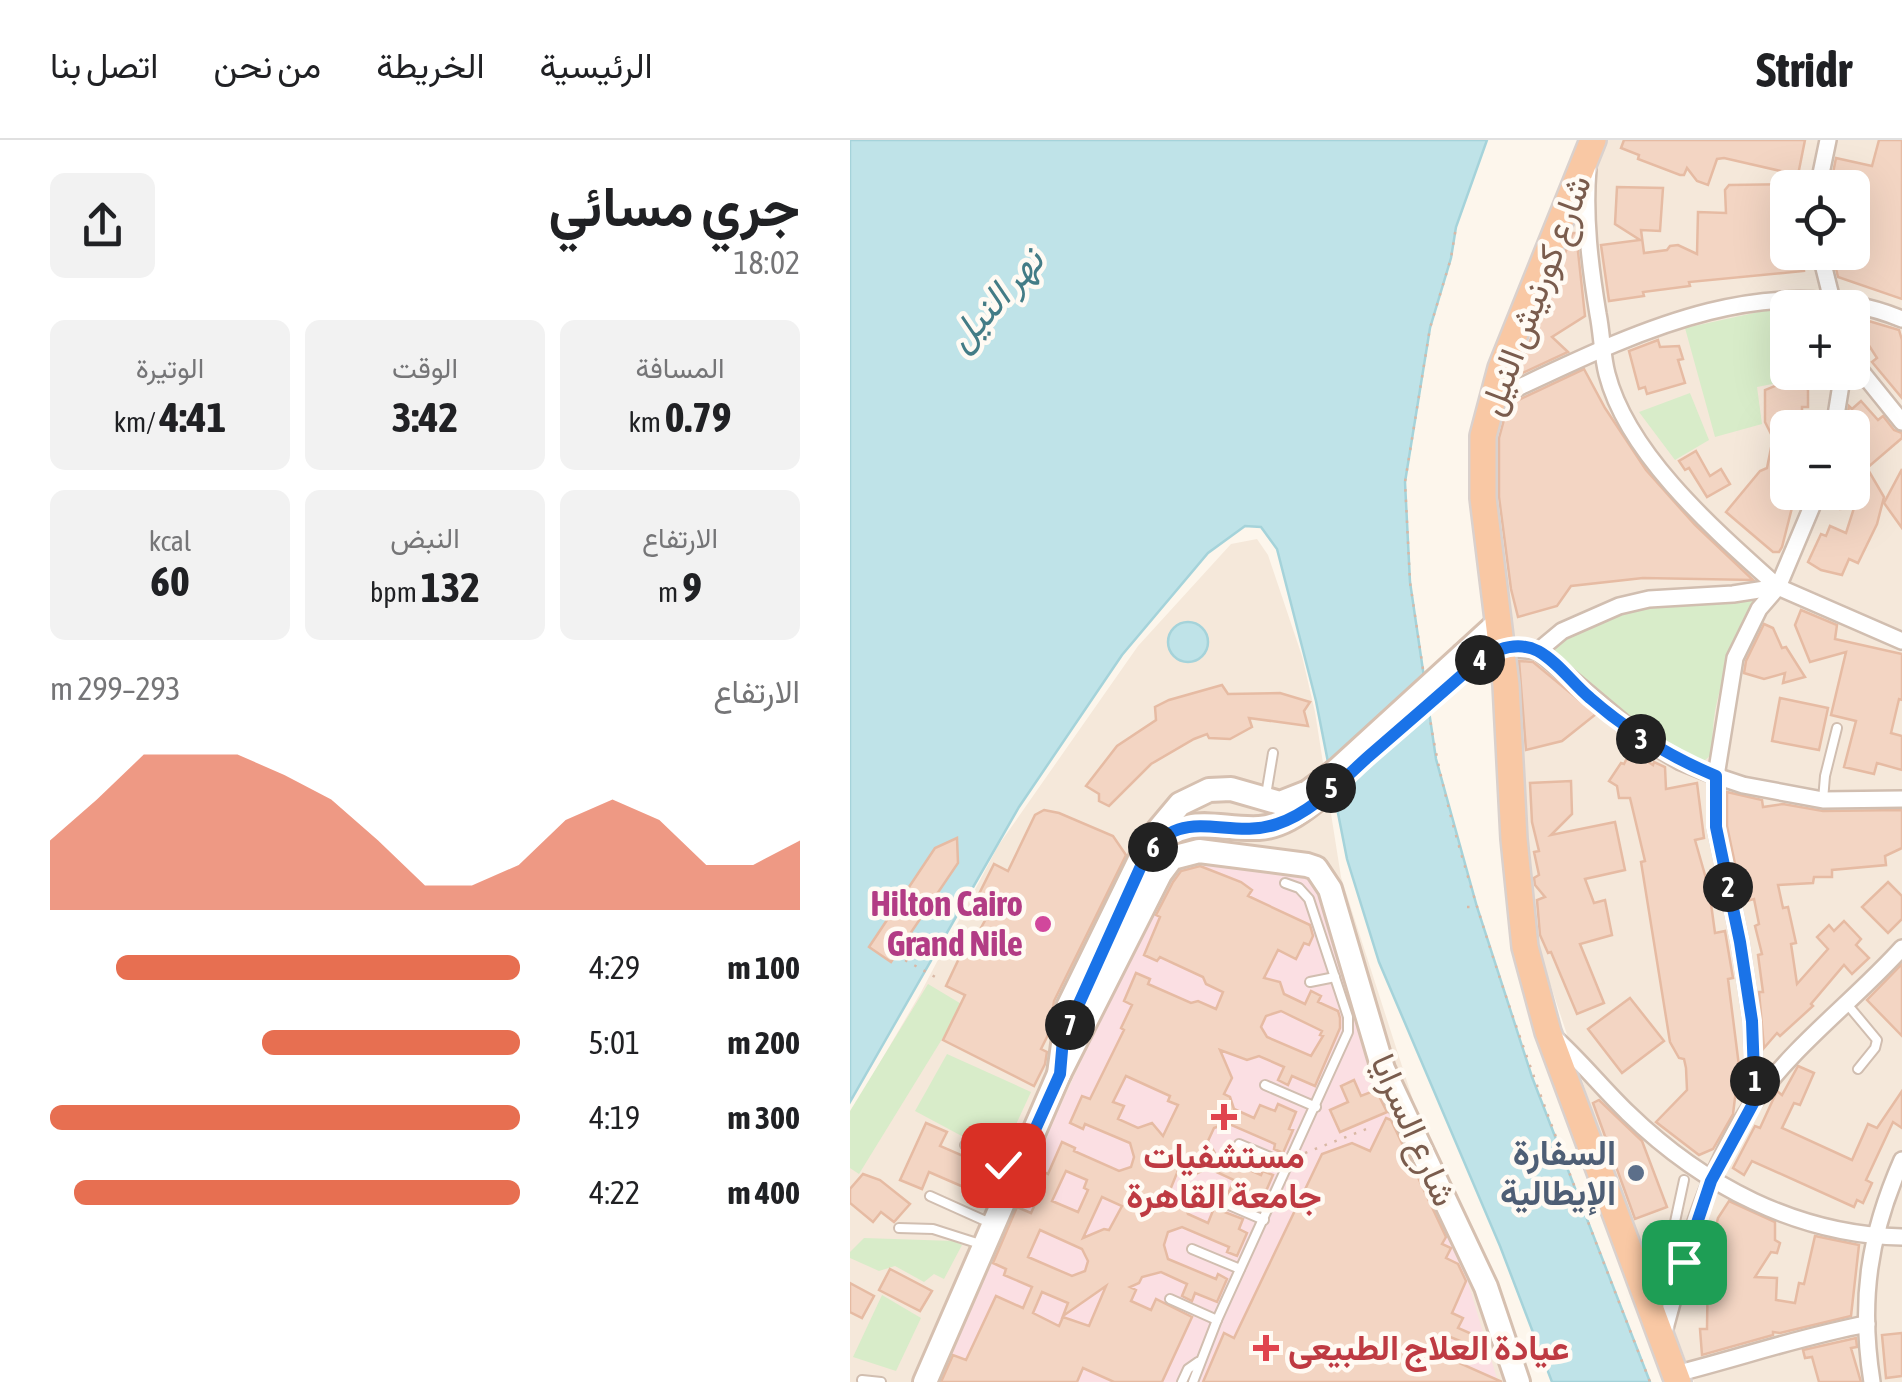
<!DOCTYPE html>
<html lang="ar">
<meta charset="utf-8">
<style>
:root{--surface:#fff;--page:#f2f2f2;--text:#202124;--muted:#757577;--line:#e0e0e0;--accent:#e76f51}
body{margin:0;font-family:"Asap Condensed",Vazirmatn,sans-serif;background:var(--page);color:var(--text);direction:rtl;height:100vh;display:flex;flex-direction:column;font-size:38px;white-space:nowrap}
*{box-sizing:border-box;margin:0}
p{font-size:32px;color:var(--muted)}
.icon{flex:none;width:55px;height:55px;fill:none;stroke:currentColor;stroke-width:2;stroke-linecap:round;stroke-linejoin:round}
.map{position:relative;flex:1;overflow:hidden;direction:ltr}
.side{display:flex;flex-direction:column;background:var(--surface);width:850px}
.side>*{flex:none}
.controls{position:absolute;left:920px;top:30px;display:grid;gap:20px}
.controls a{display:grid;place-items:center;width:100px;height:100px;border-radius:15px;background:var(--surface);box-shadow:0 10px 40px #0002;font-size:50px}
.pin{position:absolute;display:grid;place-items:center;width:85px;height:85px;color:#fff;margin:-42px;border-radius:20px;box-shadow:0 5px 15px #0006}
.km{position:absolute;width:50px;height:50px;margin:-25px;border-radius:50%;background:#222;color:#fff;font-size:28px;line-height:50px;text-align:center}
.round{display:grid;place-items:center;flex:none;width:105px;height:105px;border-radius:15px;background:var(--page)}
.head{display:flex;align-items:center;justify-content:space-between;height:170px;padding:0 50px}
h1{font-size:55px;font-weight:700;line-height:75px}
.figures{display:grid;grid-template-columns:repeat(3,1fr);gap:15px;height:170px;padding:10px 50px}
.figures div{display:grid;align-content:center;border-radius:15px;background:var(--page);text-align:center}
.figures b{font-size:42px;font-weight:700}
.figures small{font-size:28px;font-weight:400}
.figures p{font-size:28px}
.chart{height:280px;padding:20px 50px}
.chart p{display:flex;justify-content:space-between}
.chart svg{width:100%;height:180px;margin-top:10px;fill:var(--accent);opacity:.7}
ul{padding:0 50px;list-style:none;font-size:32px}
li{display:grid;grid-template-columns:160px 120px 1fr;align-items:center;height:75px}
li i{height:25px;border-radius:12px;background:var(--accent)}
header{display:flex;align-items:center;gap:60px;box-sizing:border-box;height:140px;padding:0 50px;background:var(--surface);border-bottom:2px solid var(--line)}
header strong{font-size:48px}
nav{display:flex;gap:55px;margin-inline-start:auto;font-size:35px}
main{display:flex;flex:1;min-height:0}
.map>svg:first-child{display:block}
.residential{fill:#f5e8da;fill-rule:evenodd}
.medical{fill:#fbdfe3}
.green{fill:#d8ecc9}
.water{fill:#bfe3e8;stroke:#a5d3da;stroke-width:2.5}
.building{fill:#f3d5c3;stroke:#e6bba3;stroke-width:2.5;fill-rule:evenodd}
.lines{fill:none;stroke-linecap:round;stroke-linejoin:round}
.service-casing{stroke:#d1beb0;stroke-width:12}
.minor-casing{stroke:#d1beb0;stroke-width:20}
.secondary-casing{stroke:#d6c0b0;stroke-width:28}
.trunk-casing{stroke:#dad1cd;stroke-width:30}
.path{stroke:#d9b8a5;stroke-width:2.5;stroke-dasharray:2.5 8;stroke-linecap:butt}
.service{stroke:#fff;stroke-width:8}
.minor{stroke:#fff;stroke-width:15}
.secondary{stroke:#fff;stroke-width:22}
.trunk{stroke:#f9c8a4;stroke-width:25}
.secondary-bridge-casing{stroke:#d6c0b0;stroke-width:28;stroke-linecap:butt}
.secondary-bridge{stroke:#fff;stroke-width:22}
.route-casing{stroke:#fff;stroke-width:20}
.route{stroke:#1a73e8;stroke-width:12}
.hotel-dot{fill:#d1479c;stroke:#fffaf3;stroke-width:4}
.health-dot{fill:#e0444e;stroke:#fffaf3;stroke-width:4}
.service-dot{fill:#5c6f8a;stroke:#fffaf3;stroke-width:4}
.labels{text-anchor:middle;stroke-width:9;stroke-linejoin:round;paint-order:stroke}
.street-label{font-size:35px;fill:#7a5c4d;stroke:#fffaf3}
.hotel-label{font-size:35px;font-weight:bold;fill:#b23c85;stroke:#fffaf3;text-anchor:end}
.service-label{font-size:35px;font-weight:bold;fill:#4e5e75;stroke:#fffaf3;text-anchor:end}
.health-label{font-size:35px;font-weight:bold;fill:#be3a42;stroke:#fffaf3}
.water-label{font-size:38px;font-style:italic;fill:#437c86;stroke:#fffaf3}
</style>
<header>
<strong>Stridr</strong>
<nav><a>الرئيسية</a><a>الخريطة</a><a>من نحن</a><a>اتصل بنا</a></nav>
</header>
<main>
<div class="map">
<svg width="1052" height="1242" viewBox="0 0 1052 1242">
<rect width="100%" height="100%" fill="#fdf6ec"/>
<g class="residential">
<path d="M746 0H1052V1242H844L752 1000 674 765 647 415 643 273ZM938 48H1002V112H938ZM938 168H1002V232H938ZM938 288H1002V352H938Z"/>
<polygon points="407,399 418,415 452,516 465,572 491,737 654,1242 0,1242 0,974 70,854 148,706 288,506 381,404"/>
</g>
<polygon class="medical" points="331,718 454,732 469,744 524,933 617,1139 648,1242 82,1242 300,773"/>
<g class="green">
<polygon points="913,171 937,171 938,232 974,234 907,247 912,284 865,297 835,188"/>
<polygon points="840,253 859,300 825,320 789,272"/>
<path d="M910 458C885 508 859 555 863 613L853 622C795 592 742 563 703 508 767 463 835 463 910 458Z"/>
<polygon points="78,844 113,865 9,1034 0,1028 0,971"/>
<polygon points="97,914 181,952 151,1017 65,971"/>
<polygon points="14,1098 104,1101 112,1105 94,1139 84,1134 74,1142 45,1126 29,1131 0,1118 0,1112"/>
<polygon points="32,1155 71,1178 46,1231 3,1217"/>
</g>
<g class="water">
<polygon points="0,0 637,0 606,87 601,118 580,188 555,342 560,442 586,619 627,767 682,937 800,1242 702,1242 650,1106 529,822 497,719 466,561 427,409 411,387 395,386 358,413 272,515 169,667 0,962"/>
<circle cx="338" cy="502" r="20"/>
</g>
<g class="building">
<polygon points="774,0 955,0 948,35 874,18 867,19 858,45 847,41 837,28 834,35 830,35 788,19 789,15 771,8"/>
<polygon points="1029,0 1052,0 1052,159 988,137 983,116 982,112 1002,112 1002,48 980,48 986,18 1022,26"/>
<polygon points="938,44 938,112 952,112 954,131 839,142 840,146 793,152 794,156 759,161 751,105 790,100 765,84 767,47 813,48 810,91 791,90 794,113 817,110 820,106 828,105 847,114 848,72 876,73 875,50 879,45"/>
<polygon points="723,93 726,93 735,176 702,197 718,212 666,236"/>
<polygon points="1002,176 1049,190 1052,200 1052,258 1022,222 1027,218 1018,204 1002,202"/>
<polygon points="808,200 810,207 829,206 833,219 828,220 835,243 797,254 795,247 789,249 779,211"/>
<polygon points="734,229 755,268 796,330 845,385 903,440 793,438 721,446 707,466 668,477 661,449 649,357 649,298 658,265"/>
<polygon points="930,244 954,245 958,250 958,267 952,267 952,288 938,288 938,352 946,352 932,407 929,412 923,412 876,372 910,331 917,328 923,298 915,282 915,250"/>
<polygon points="1011,261 1028,280 1033,276 1044,290 1052,293 1052,298 1017,328 1034,357 1027,384 1008,423 999,419 992,435 971,430 958,422 971,394 976,396 980,386 996,393 1004,368 990,369 988,355 1002,352 1002,288 996,283 999,266 1002,269"/>
<polygon points="846,311 860,336 871,329 880,344 857,357 839,328 835,330 829,321"/>
<polygon points="1052,329 1052,388 1034,363"/>
<polygon points="951,470 987,485 985,499 1052,514 1052,560 1049,559 1041,593 1052,596 1052,630 1027,623 1024,634 994,627 1006,581 981,575 996,512 960,522 945,485"/>
<polygon points="914,484 923,488 932,508 936,507 955,537 933,543 935,533 914,539 894,533 896,521"/>
<polygon points="669,521 683,522 746,574 712,601 676,610"/>
<polygon points="372,545 378,554 430,553 460,562 454,571 458,586 399,578 402,587 380,599 359,598 357,594 344,599 301,624 259,666 249,661 249,654 236,646 267,606 306,580 305,567 319,560"/>
<polygon points="930,558 978,568 969,610 922,601"/>
<polygon points="788,615 803,625 804,622 815,627 816,649 847,643 854,698 845,700 859,749 865,793 875,791 883,838 878,839 889,926 883,974 863,1009 849,1015 806,982 837,950 836,928 834,919 829,918 820,902 791,722 795,721 780,658 769,658 767,646 759,641 771,623 774,624 777,618"/>
<polygon points="721,641 722,674 701,695 765,682 775,730 735,739 744,763 755,760 762,795 730,804 754,863 727,874 701,812 698,813 690,795 687,760 695,757 685,745 684,738 689,735 684,712 689,711 682,682 680,643"/>
<polygon points="877,652 912,660 913,667 933,664 973,671 1052,670 1052,708 1035,716 1036,725 982,730 982,737 964,737 963,743 928,745 933,768 938,767 946,803 941,804 947,844 978,809 967,797 979,785 984,791 994,781 1011,799 1006,805 1019,818 1002,834 994,825 961,864 963,866 930,896 927,893 914,908 909,852 913,852 908,815 912,814 905,786 909,784 904,759 893,762 877,686"/>
<polygon points="194,670 209,673 263,696 276,715 204,861 200,891 191,909 197,912 195,924 184,946 93,900 115,855 96,846 121,793 127,795 138,775 122,768 144,724 158,731 185,675"/>
<polygon points="107,698 108,723 41,822 19,807 85,708"/>
<path d="M350 726 391 742 402 750 398 756 460 785 463 796 459 805 454 803 446 819 428 810 414 838 430 842 434 854 455 864 461 851 471 856 468 862 488 871 490 878V888L465 946 442 936 438 945 428 940 434 927 409 916 397 920 370 910 382 938 374 954 380 957 384 969 404 978 410 965 425 971 428 964 446 972 439 989 443 990 433 1013 424 1009 425 1004 377 983 364 988 358 1001 366 1015 411 1035 413 1031 423 1035 413 1058 392 1049 387 1060 377 1056 384 1040 358 1028 346 1034 329 1028 318 1055 333 1061 338 1074 358 1083 364 1068 393 1079 389 1089 397 1093 387 1116 377 1112 379 1107 332 1087 318 1092 314 1105 318 1119 366 1139 368 1134 377 1139 367 1162 345 1153 342 1161 332 1156 337 1144 311 1132 292 1137 289 1143 280 1147 286 1150 281 1161 301 1170 306 1159 342 1177 312 1242H264L233 1228 227 1242H91L103 1215 116 1220 146 1156 173 1168 182 1147 154 1135 156 1129 143 1123 167 1067 181 1073 190 1053 186 1051 194 1032 198 1034 212 1002 225 1008 224 1011 269 1031 281 1027 284 1017 280 1003 235 984 233 989 220 983 232 956 240 959 274 890 271 888 282 865 274 861 286 833 300 839 298 844 341 863 348 861 366 869 373 852 356 844 353 837 310 817 307 821 294 815 310 777 306 775 323 742 331 731ZM431 871 472 891 470 895 473 896 461 916 417 897 411 887 416 876ZM276 936 320 956 318 961 328 965 313 996 302 983 288 988 268 979 274 966 263 962ZM216 1031 237 1040 234 1048 238 1050 228 1072 202 1061ZM252 1057 272 1066 259 1090 254 1089 233 1098ZM190 1090 232 1109 238 1121 235 1131 222 1136 178 1117ZM256 1146 239 1186 213 1177 209 1186 183 1173 192 1152 218 1163 213 1176Z"/>
<polygon points="1038,742 1052,756 1052,779 1038,793 1012,767"/>
<polygon points="1052,824 1052,896 1017,860"/>
<polygon points="780,858 814,901 772,933 738,889"/>
<polygon points="948,926 964,933 950,965 944,963 932,988 1002,1020 1018,984 1027,988 1052,951 1052,988 1043,982 1016,1040 1022,1043 1013,1063 1007,1060 1004,1067 902,1021 894,1035 883,1028 905,986 910,988 927,951 932,955"/>
<polygon points="504,940 511,956 526,950 537,972 490,992 480,970 498,962 491,946"/>
<polygon points="749,960 792,1001 817,1067 785,1079 743,963"/>
<polygon points="536,978 541,980 596,1097 592,1104 601,1108 596,1118 608,1124 616,1141 602,1173 613,1178 608,1188 624,1195 620,1205 598,1196 589,1214 652,1242 353,1242 374,1193 384,1198 472,1014 502,1003 520,1011"/>
<polygon points="76,983 97,992 90,1006 143,1029 132,1055 79,1032 72,1049 50,1040"/>
<polygon points="13,1034 30,1040 60,1064 44,1082 31,1072 23,1082 0,1063 0,1049"/>
<polygon points="879,1061 925,1082 925,1100 930,1103 927,1113 921,1112 905,1137 927,1138 926,1160 945,1163 949,1143 954,1144 965,1096 1009,1105 1001,1176 930,1193 923,1192 923,1195 852,1215 850,1189 857,1189 858,1119 868,1078"/>
<polygon points="40,1129 82,1151 70,1171 29,1150"/>
<polygon points="0,1143 24,1156 12,1178 0,1172"/>
<polygon points="1052,1193 1052,1236 1036,1238 1032,1195"/>
<polygon points="1006,1198 1007,1207 1001,1208 1011,1242 969,1242 962,1217 955,1218 953,1210"/>
</g>
<g class="lines">
<defs>
<g id="service">
<polyline points="416,655 423,613"/>
<polyline points="973,660 975,636 987,588"/>
<polyline points="460,842 485,837"/>
<polyline points="997,864 1027,900 1025,908 1008,929"/>
<polyline points="415,945 466,967"/>
<polyline points="389,1004 439,1025"/>
<polyline points="115,1005 163,1031"/>
<polyline points="80,1056 140,1083"/>
<polyline points="365,1059 414,1080"/>
<polyline points="49,1088 83,1089 130,1104"/>
<polyline points="342,1109 390,1129"/>
<polyline points="817,1119 834,1040"/>
<polyline points="320,1159 367,1180"/>
<polyline points="12,1240 31,1242"/>
<polyline points="332,1242 338,1229 348,1222"/>
<polyline points="343,1242 367,1180 498,892 498,877 459,759 449,748 435,743"/>
</g>
<g id="minor">
<path d="M738 29C734 77 740 126 748 174 752 194 752 215 757 234 778 316 867 392 928 447"/>
<polyline points="968,48 978,0"/>
<polyline points="970,112 984,168"/>
<polyline points="1002,220 1052,282"/>
<path d="M642 260C767 202 912 122 1052 179"/>
<polyline points="984,288 993,232"/>
<polyline points="653,508 688,511 795,601 831,622 866,636 893,645 973,660 1052,659"/>
<polyline points="688,511 712,491 769,466 799,459 883,454 928,447 1052,501"/>
<path d="M703 896C730 920 752 948 778 973 852 1045 947 1095 1052 1097"/>
<polyline points="905,960 902,881 890,802 866,687 866,636 885,518 909,469 928,447 968,352"/>
<path d="M813 1196C835 1115 855 1032 904 962 945 904 1005 860 1052 808"/>
<path d="M825 1234C889 1218 952 1196 1017 1184"/>
<path d="M1022 1242C1009 1160 1019 1095 1052 1020"/>
</g>
<g id="secondary">
<polyline points="614,514 649,482"/>
<path d="M303 707C340 672 366 690 409 688 430 687 449 674 465 661"/>
<polyline points="209,934 310,734 322,718 349,711 457,725 466,728 480,749 533,929 636,1147 668,1242"/>
<polyline points="75,1242 209,934 218,867 299,701 330,664 359,650 381,649 430,663 458,652"/>
</g>
<polyline id="trunk" points="743,0 651,228 633,296 633,358 656,545 664,699 675,807 698,892 828,1242"/>
</defs>
<use href="#service" class="service-casing"/>
<use href="#minor" class="minor-casing"/>
<use href="#secondary" class="secondary-casing"/>
<use href="#trunk" class="trunk-casing"/>
<g class="path">
<polyline points="573,529 560,442 555,342 580,188 601,118 606,87"/>
<path d="M579 572C591 654 617 735 642 814 689 959 745 1100 800 1242"/>
<polyline points="617,767 626,767"/>
<polyline points="46,815 87,838"/>
<polyline points="455,1013 519,988"/>
</g>
<use href="#service" class="service"/>
<use href="#minor" class="minor"/>
<use href="#secondary" class="secondary"/>
<use href="#trunk" class="trunk"/>
<defs>
<polyline id="secondary-bridge" points="458,652 487,630 614,514"/>
</defs>
<use href="#secondary-bridge" class="secondary-bridge-casing"/>
<use href="#secondary-bridge" class="secondary-bridge"/>
</g>
<g class="lines">
<defs>
<path id="route" d="M153 1025 166 1032 210 934 213 899 291 726C326 658 375 702 427 684 462 673 492 640 519 616 556 584 593 552 629 520 646 509 668 501 688 511 708 522 723 544 740 558 779 592 818 616 866 636V687L890 802 902 881 905 960 861 1041 834 1122"/>
</defs>
<use href="#route" class="route-casing"/>
<use href="#route" class="route"/>
</g>
<circle class="hotel-dot" cx="193" cy="784" r="10"/>
<g class="health-dot">
<path d="M369 962h10v10h10v10h-10v10h-10v-10h-10v-10h10z"/>
<path d="M411 1193h10v10h10v10h-10v10h-10v-10h-10v-10h10z"/>
</g>
<circle class="service-dot" cx="786" cy="1033" r="10"/>
<g class="labels">
<g class="street-label">
<text transform="translate(685 155) rotate(-69)" y="12">شارع كورنيش النيل</text>
<text transform="translate(564 990) rotate(66)" y="12">شارع السرايا</text>
</g>
<g class="hotel-label">
<text x="173" y="776">Hilton Cairo<tspan x="173" dy="40">Grand Nile</tspan></text>
</g>
<g class="service-label">
<text x="766" y="1025">السفارة<tspan x="766" dy="40">الإيطالية</tspan></text>
</g>
<g class="health-label">
<text x="374" y="1028">مستشفيات<tspan x="374" dy="40">جامعة القاهرة</tspan></text>
<text x="438" y="1220" text-anchor="start">عيادة العلاج الطبيعى</text>
</g>
<g class="water-label">
<text transform="translate(145 159) rotate(-48)" y="13">نهر النيل</text>
</g>
</g>
</svg>
<div class="controls">
<a><svg class="icon" aria-label="locate" viewBox="0 0 24 24"><circle cx="12" cy="12" r="6"/><path d="M12 2v4M12 18v4M2 12h4M18 12h4"/></svg></a>
<a>+</a>
<a>−</a>
</div>
<div class="pin" style="left:834px;top:1122px;background:#1e9e55"><svg class="icon" aria-label="arrive" viewBox="0 0 24 24"><path d="M6 21V4h12l-3 4 3 4H6"/></svg></div>
<div class="pin" style="left:153px;top:1025px;background:#d93025"><svg class="icon" aria-label="check" viewBox="0 0 24 24"><path d="M5 12l5 5 9-10"/></svg></div>
<b class="km" style="left:905px;top:941px">1</b>
<b class="km" style="left:878px;top:747px">2</b>
<b class="km" style="left:791px;top:599px">3</b>
<b class="km" style="left:630px;top:520px">4</b>
<b class="km" style="left:481px;top:648px">5</b>
<b class="km" style="left:303px;top:707px">6</b>
<b class="km" style="left:220px;top:885px">7</b>
</div>
<section class="side">
<div class="head"><div><h1>جري مسائي</h1><p>18:02</p></div><a class="round"><svg class="icon" aria-label="share" viewBox="0 0 24 24"><path d="M12 15V3M7 8l5-5 5 5M5 13v7h14v-7"/></svg></a></div>
<div class="figures">
<div><p>المسافة</p><b>0.79<small> km</small></b></div>
<div><p>الوقت</p><b>3:42</b></div>
<div><p>الوتيرة</p><b>4:41<small> /km</small></b></div>
</div>
<div class="figures">
<div><p>الارتفاع</p><b>9<small> m</small></b></div>
<div><p>النبض</p><b>132<small> bpm</small></b></div>
<div><p>kcal</p><b>60</b></div>
</div>
<div class="chart"><p><span>الارتفاع</span>293–299 m</p>
<svg viewBox="0 0 160 44" preserveAspectRatio="none"><path d="M0 44V27L10 17L20 6L30 6L40 6L50 11L60 17L70 27L80 38L90 38L100 33L110 22L120 17L130 22L140 33L150 33L160 27V44z"/></svg>
</div>
<ul>
<li><b>100 m</b>4:29<i style="width:86%"></i></li>
<li><b>200 m</b>5:01<i style="width:55%"></i></li>
<li><b>300 m</b>4:19<i style="width:100%"></i></li>
<li><b>400 m</b>4:22<i style="width:95%"></i></li>
</ul>
</section>
</main>
